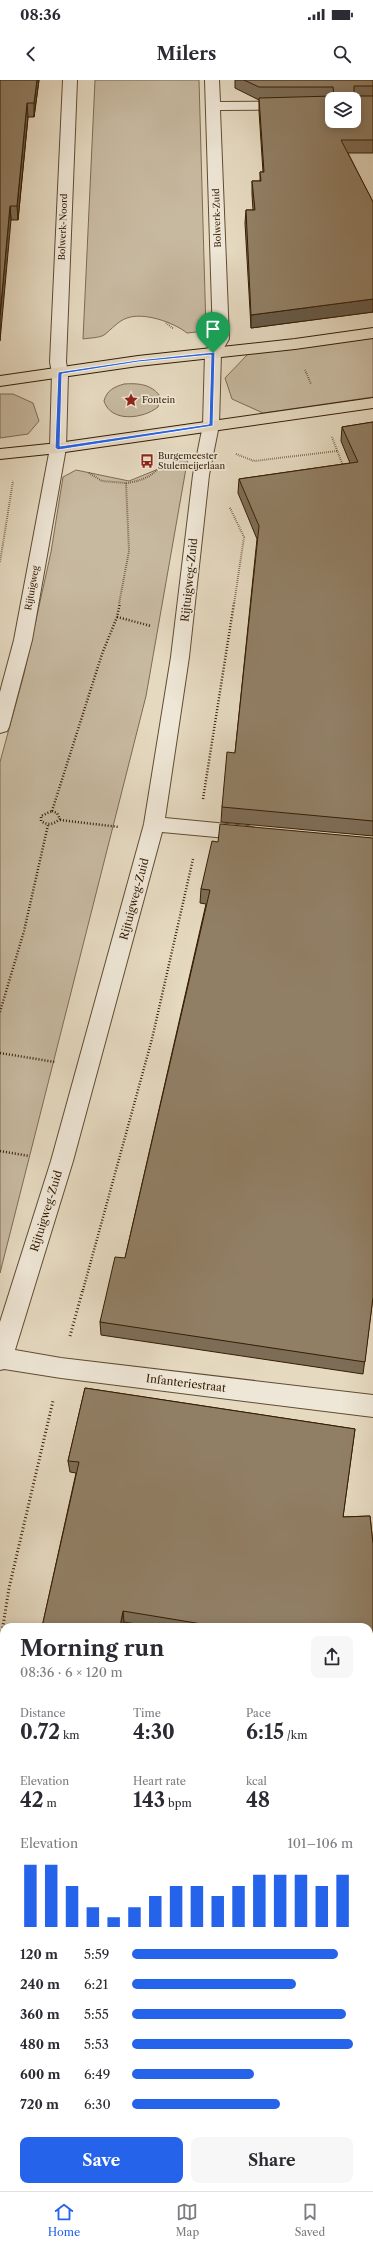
<!DOCTYPE html>
<meta charset="utf-8">
<style>
:root{--surface:#fff;--page:#f7f7f7;--text:#2b2b33;--muted:#7c7c81;--line:#e1e1e2;--accent:#2563eb}
body{margin:0;font-family:"Libre Caslon Text",serif;background:var(--page);color:var(--text);height:100vh;display:flex;flex-direction:column;font-size:15px;white-space:nowrap}
*{box-sizing:border-box;margin:0}
p{font-size:13px;color:var(--muted)}
.icon{flex:none;width:22px;height:22px;fill:none;stroke:currentColor;stroke-width:2;stroke-linecap:round;stroke-linejoin:round}
.map{position:relative;flex:1;overflow:hidden}
.panel{position:absolute;left:0px;top:1543px;width:373px;height:568px;display:flex;flex-direction:column;background:var(--surface);border-radius:12px 12px 0 0;box-shadow:0 2px 10px #0003}
.panel>*{flex:none}
.controls{position:absolute;left:325px;top:12px;display:grid;gap:8px}
.controls a{display:grid;place-items:center;width:36px;height:36px;border-radius:8px;background:var(--surface);box-shadow:0 2px 10px #0003;font-size:20px}
.pin{position:absolute;display:grid;place-items:center;width:34px;height:34px;color:#fff;margin:-41px -17px;border-radius:50% 50% 50% 0;rotate:-45deg;box-shadow:0 0 4px #0007}
.pin .icon{rotate:45deg}
.round{display:grid;place-items:center;flex:none;width:42px;height:42px;border-radius:8px;background:var(--page)}
.head{display:flex;align-items:center;justify-content:space-between;height:68px;padding:0 20px}
h1{font-size:22px;font-weight:700;line-height:30px}
.metrics{display:grid;grid-template-columns:repeat(3,1fr);gap:6px;height:68px;padding:4px 20px}
.metrics div{display:grid;align-content:center}
.metrics b{font-size:20px;font-weight:700}
.metrics small{font-size:11px;font-weight:400}
.metrics p{font-size:11px}
.chart{height:112px;padding:8px 20px}
.chart p{display:flex;justify-content:space-between}
.chart svg{width:100%;height:72px;margin-top:4px;stroke:var(--accent);stroke-width:6}
.action{display:flex;gap:8px;margin-top:auto;padding:8px 20px}
.action a{flex:1;height:46px;border-radius:8px;background:var(--accent);color:#fff;font-size:16px;font-weight:700;line-height:46px;text-align:center}
.action a+a{background:var(--page);color:var(--text)}
ul{padding:0 20px;list-style:none;font-size:13px}
li{display:grid;grid-template-columns:64px 48px 1fr;align-items:center;height:30px}
li i{height:10px;border-radius:5px;background:var(--accent)}
.status{display:flex;justify-content:space-between;align-items:center;height:28px;padding:0 20px;background:var(--surface);direction:ltr}
.status svg{height:11px;fill:currentColor}
header{display:flex;justify-content:space-between;align-items:center;height:52px;padding:0 20px;background:var(--surface);font-size:18px;font-weight:700}
.menu{display:flex;justify-content:space-around;align-items:center;height:56px;border-top:1px solid var(--line);background:var(--surface);font-size:11px;color:var(--muted)}
.menu a{display:grid;justify-items:center;gap:2px}
.menu .current{color:var(--accent)}
.map>svg:first-child{display:block}
.green{fill:#c7b9a0;stroke:#7e6b52}
.lines{fill:none;stroke-linecap:round;stroke-linejoin:round}
.minor-casing{stroke:#614c32;stroke-width:2}
.major-casing{stroke:#351d03;stroke-width:2}
.path-far2{stroke:#351d03;stroke-width:2;stroke-dasharray:0.5 1.5;stroke-linecap:butt}
.path-far1{stroke:#351d03;stroke-width:2.5;stroke-dasharray:1 2;stroke-linecap:butt}
.path{stroke:#351d03;stroke-width:3;stroke-dasharray:1 2.5;stroke-linecap:butt}
.minor{fill:#eee6d6;fill-rule:evenodd}
.major{fill:#e5d9c0;fill-rule:evenodd}
.wall{fill:#7d6d57;stroke:#351d03}
.shaded-wall{fill:#665947;stroke:#351d03}
.building{fill:#917f65;stroke:#351d03;fill-rule:evenodd}
.route{fill:#2563eb;stroke:#fff;fill-rule:evenodd}
.labels{text-anchor:middle;stroke-width:3.5;stroke-linejoin:round;paint-order:stroke}
.far-street-label{font-size:9px;fill:#351d03;stroke:#eee6d6}
.far-poi-label{font-size:9px;fill:#351d03;stroke:#eee6d6;text-anchor:start}
.street-label{font-size:11px;fill:#351d03;stroke:#eee6d6}
</style>
<div class="status"><b>08:36</b><svg viewBox="0 0 49 12"><path d="M0 12V9h3v3zM5 12V6h3v6zM10 12V3h3v9zM15 12V0h3v12zM26 1h20v11H26zM47 4h2v5h-2z"/></svg></div>
<header><svg class="icon" aria-label="back" viewBox="0 0 24 24"><path d="M15 5l-7 7 7 7"/></svg>Milers<svg class="icon" aria-label="search" viewBox="0 0 24 24"><circle cx="10" cy="10" r="6"/><path d="M15 15l6 6"/></svg></header>
<div class="map">
<svg width="373" height="2111" viewBox="0 0 373 2111">
<rect width="100%" height="100%" fill="#e5d9c0"/>
<filter id="stains"><feTurbulence type="fractalNoise" baseFrequency=".005" numOctaves="4"/><feColorMatrix values="0 0 0 0 .2 0 0 0 0 .09 0 0 0 0 .02 0 0 0 .5 -.17"/></filter>
<radialGradient id="worn" r=".72"><stop offset=".6" stop-color="#630" stop-opacity="0"/><stop offset="1" stop-color="#630" stop-opacity=".3"/></radialGradient>
<g class="green">
<path d="M95 0H199L206 251 187 253C173 242 144 232 127 238 118 241 112 249 104 255 99 258 89 258 83 259Z"/>
<polygon points="373,258 373,317 263,333 232,319 225,298 248,274"/>
<path d="M124 304C138 303 151 304 160 316L158 327C143 339 111 343 104 321 107 310 114 307 124 304Z"/>
<polygon points="0,314 13,314 33,323 39,341 28,354 0,358"/>
<polygon points="188,377 146,616 0,1193 0,682 24,594 51,472 63,397 76,390 129,401"/>
</g>
<g class="lines">
<defs>
<g id="minor">
<polygon points="63,0 77,0 66,282 68,293 66,368 32,560 9,647 7,651 0,653 0,612 14,560 50,368 52,293 50,282"/>
<polygon points="205,0 219,0 220,22 332,21 332,29 220,30 229,259 221,273 219,345 209,395 189,577 165,738 248,746 255,748 258,753 255,758 248,760 162,752 73,1081 15,1270 61,1278 373,1315 373,1337 61,1298 4,1289 0,1290 0,1242 51,1081 144,744 171,577 193,395 203,345 205,273 213,259"/>
<polygon points="373,1986 373,2016 369,2018 369,1988"/>
<polygon points="4,2058 4,2088 0,2089 0,2059"/>
</g>
<g id="major">
<polygon points="373,248 373,258 295,269 138,286 0,306 0,296 138,276 295,259"/>
<polygon points="373,318 373,328 58,373 0,379 0,369 58,363"/>
</g>
</defs>
<use href="#minor" class="minor-casing"/>
<use href="#major" class="major-casing"/>
<g class="path-far2">
<polyline points="166,243 174,249"/>
<polyline points="305,290 311,304"/>
<polyline points="332,357 343,386"/>
<polyline points="236,374 254,381 337,371"/>
<polyline points="89,393 102,401 126,403 129,471 119,524"/>
<path d="M126 403C143 401 155 395 165 381"/>
<polyline points="230,428 244,457 234,524"/>
<polyline points="0,482 13,401"/>
</g>
<g class="path-far1">
<polyline points="117,537 151,546"/>
<polyline points="203,719 234,523"/>
<polyline points="52,731 102,574 117,537 120,523"/>
<path d="M52 731 57 733 60 739C54 744 48 746 41 741V736Z"/>
<polyline points="60,740 119,747"/>
<polyline points="0,932 24,851 48,745"/>
<polyline points="0,973 55,982"/>
<polyline points="0,1071 29,1076"/>
<polyline points="83,1210 152,959 193,779"/>
</g>
<g class="path">
<polyline points="70,1256 83,1209"/>
<polyline points="0,1565 9,1508 53,1321"/>
</g>
<use href="#minor" class="minor"/>
<use href="#major" class="major"/>
</g>
<g class="wall">
<polygon points="0,0 39,0 34,37 28,37 18,140 11,140"/>
<polygon points="235,0 373,0 373,73 348,73 373,122 373,232 251,248 245,143 246,130 253,130 252,114 252,101 260,101 260,92 263,92 259,31 259,20 235,8"/>
<polygon points="373,342 373,756 221,742 222,727 235,673 257,459 238,413 239,399 350,383 341,361 342,347"/>
<polygon points="218,762 373,1217 363,1294 101,1255 100,1242 125,1178 206,824 200,823 201,809"/>
<polygon points="85,1308 355,1349 343,1437 370,1436 373,1464 373,1941 370,1943 369,1943 369,1547 154,1547 124,1542 123,1547 42,1547 76,1393 70,1392 68,1381"/>
<polygon points="4,1718 4,2023 0,2023 0,1736"/>
</g>
<g class="shaded-wall">
<polygon points="37,0 39,0 34,37 34,23"/>
<polygon points="27,23 28,37 18,140 17,126"/>
<polygon points="10,126 11,140 0,261 0,235"/>
<polygon points="373,219 373,232 251,248 251,235"/>
<polygon points="123,1531 124,1542 123,1547 120,1547"/>
<polygon points="373,1935 373,1941 369,1943 369,1937"/>
</g>
<g class="building">
<polygon points="0,0 37,0 34,23 27,23 17,126 10,126 0,235"/>
<path d="M244 0H373V6H354V16H373V60H341L373 122V219L251 235 246 130H255L252 101H261L260 92H264L259 18 334 16 333 7H259ZM332 19H354V41H332Z"/>
<polygon points="373,342 373,741 222,727 227,672 235,673 259,446 239,399 358,382 342,347"/>
<polygon points="220,744 373,758 373,1217 365,1282 100,1242 115,1177 125,1178 210,810 201,809 212,761 218,762"/>
<polygon points="85,1308 355,1349 343,1437 370,1436 373,1464 373,1935 372,1935 369,1937 369,1547 220,1547 123,1531 120,1547 42,1547 79,1382 68,1381"/>
<polygon points="4,1718 4,2016 0,2016 0,1736"/>
<polygon points="373,2050 373,2111 177,2111 201,2107 369,2107 369,2052"/>
</g>
<path class="route" d="M215 272 213 346 58 370 55 368 58 292 138 280ZM211 275 209 344 60 366 62 294 138 282Z"/>
<defs>
<symbol id="sight-bare" viewBox="-9 -9 18 18"><path d="M0-6L1.8-2.2L6-1.7L2.9 1.2L3.7 5.4L0 3.3L-3.7 5.4L-2.9 1.2L-6-1.7L-1.8-2.2Z" fill="#8f2418" stroke="#eee6d6" stroke-width="2.5" paint-order="stroke"/></symbol>
<symbol id="bus-bare" viewBox="-9 -9 18 18"><path d="M-5-6H5V4H4V6H2V4H-2V6H-4V4H-5ZM-3.5-4V0h7V-4ZM-3.5 1.2v1.5H-2V1.2ZM2 1.2v1.5H3.5V1.2Z" fill="#8f2418" stroke="#eee6d6" stroke-width="2.5" paint-order="stroke"/></symbol>
</defs>
<g fill-rule="evenodd">
<use href="#sight-bare" x="121" y="310" width="20" height="20"/>
<use href="#bus-bare" x="137" y="371" width="20" height="20"/>
</g>
<g class="labels">
<g class="far-street-label">
<text transform="translate(217 138) rotate(-92)" y="3">Bolwerk-Zuid</text>
<text transform="translate(63 147) rotate(-88)" y="3">Bolwerk-Noord</text>
<text transform="translate(32 508) rotate(-80)" y="3">Rijtuigweg</text>
</g>
<g class="far-poi-label">
<text x="142" y="323">Fontein</text>
<text x="158" y="379">Burgemeester<tspan x="158" dy="10">Stulemeijerlaan</tspan></text>
</g>
<g class="street-label">
<text transform="translate(189 500) rotate(-84)" y="4">Rijtuigweg-Zuid</text>
<text transform="translate(134 819) rotate(-75)" y="4">Rijtuigweg-Zuid</text>
<text transform="translate(46 1131) rotate(-73)" y="4">Rijtuigweg-Zuid</text>
<text transform="translate(186 1303) rotate(7)" y="4">Infanteriestraat</text>
</g>
</g>
<rect width="100%" height="100%" filter="url(#stains)"/>
<rect width="100%" height="100%" fill="url(#worn)"/>
</svg>
<div class="controls">
<a><svg class="icon" aria-label="layers" viewBox="0 0 24 24"><path d="M12 4l9 5-9 5-9-5zM3 14l9 5 9-5"/></svg></a>
</div>
<div class="pin" style="left:213px;top:273px;background:#1e9e55"><svg class="icon" aria-label="arrive" viewBox="0 0 24 24"><path d="M6 21V4h12l-3 4 3 4H6"/></svg></div>
<section class="panel">
<div class="head"><div><h1>Morning run</h1><p>08:36 · 6 × 120 m</p></div><a class="round"><svg class="icon" aria-label="share" viewBox="0 0 24 24"><path d="M12 15V3M7 8l5-5 5 5M5 13v7h14v-7"/></svg></a></div>
<div class="metrics">
<div><p>Distance</p><b>0.72<small> km</small></b></div>
<div><p>Time</p><b>4:30</b></div>
<div><p>Pace</p><b>6:15<small> /km</small></b></div>
</div>
<div class="metrics">
<div><p>Elevation</p><b>42<small> m</small></b></div>
<div><p>Heart rate</p><b>143<small> bpm</small></b></div>
<div><p>kcal</p><b>48</b></div>
</div>
<div class="chart"><p><span>Elevation</span>101–106 m</p>
<svg viewBox="0 0 160 44" preserveAspectRatio="none"><path d="M5 44V6M15 44V6M25 44V19M35 44V32M45 44V38M55 44V32M65 44V25M75 44V19M85 44V19M95 44V25M105 44V19M115 44V12M125 44V12M135 44V12M145 44V19M155 44V12"/></svg>
</div>
<ul>
<li><b>120 m</b>5:59<i style="width:93%"></i></li>
<li><b>240 m</b>6:21<i style="width:74%"></i></li>
<li><b>360 m</b>5:55<i style="width:97%"></i></li>
<li><b>480 m</b>5:53<i style="width:100%"></i></li>
<li><b>600 m</b>6:49<i style="width:55%"></i></li>
<li><b>720 m</b>6:30<i style="width:67%"></i></li>
</ul>
<div class="action"><a>Save</a><a>Share</a></div>
</section>
</div>
<nav class="menu">
<a class="current"><svg class="icon" aria-label="home" viewBox="0 0 24 24"><path d="M3 11l9-7 9 7M6 9v11h12V9"/></svg>Home</a>
<a><svg class="icon" aria-label="map" viewBox="0 0 24 24"><path d="M3 6l6-2 6 2 6-2v14l-6 2-6-2-6 2zM9 4v14M15 6v14"/></svg>Map</a>
<a><svg class="icon" aria-label="saved" viewBox="0 0 24 24"><path d="M7 4h10v16l-5-4-5 4z"/></svg>Saved</a>
</nav>
